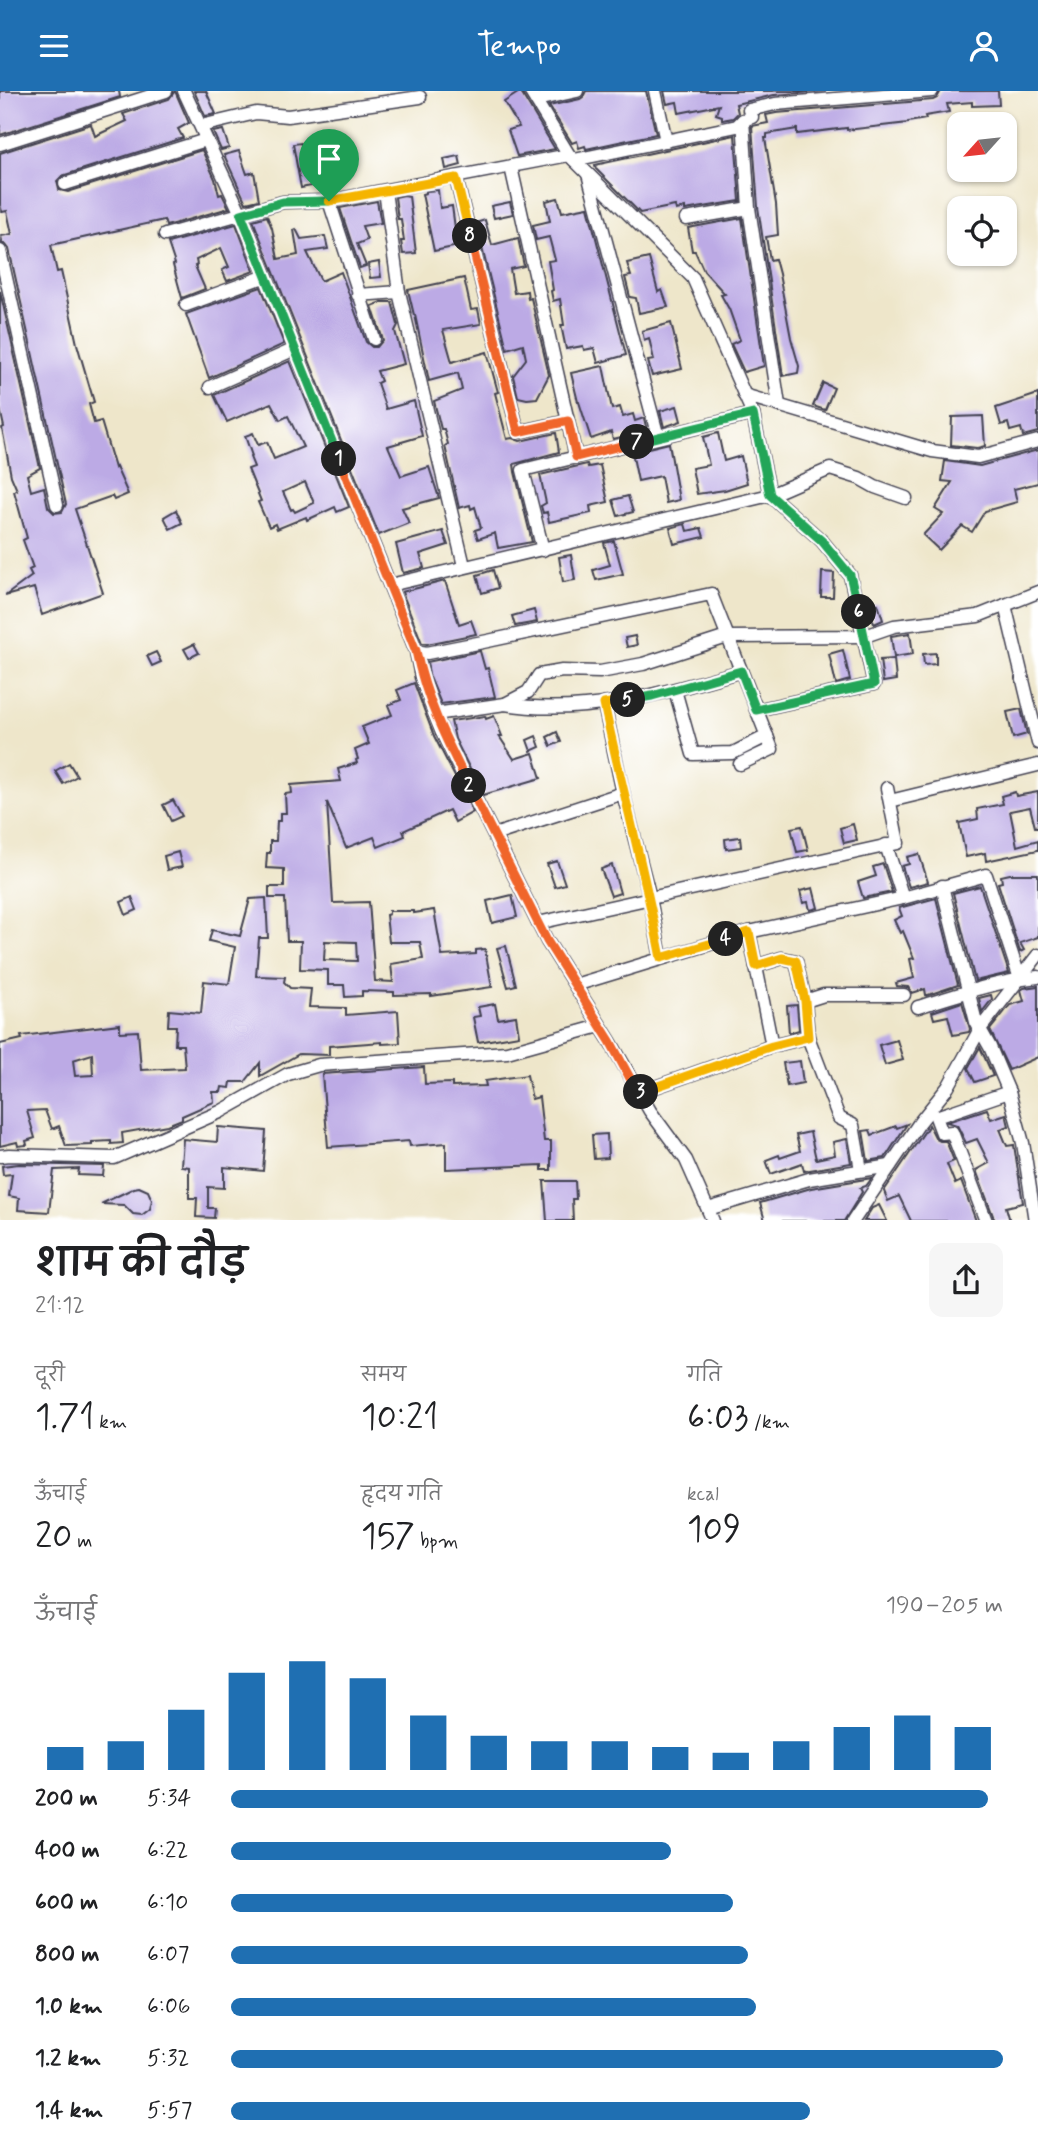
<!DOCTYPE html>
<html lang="hi">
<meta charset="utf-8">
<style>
:root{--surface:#fff;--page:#f6f6f6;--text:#202124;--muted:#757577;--accent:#1f6fb2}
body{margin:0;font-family:Mynerve,"Playpen Sans Deva",sans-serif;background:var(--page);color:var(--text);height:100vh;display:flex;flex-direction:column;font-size:26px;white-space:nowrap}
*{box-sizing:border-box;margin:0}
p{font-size:23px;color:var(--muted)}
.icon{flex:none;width:38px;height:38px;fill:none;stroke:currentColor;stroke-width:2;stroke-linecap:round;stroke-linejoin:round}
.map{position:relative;height:1129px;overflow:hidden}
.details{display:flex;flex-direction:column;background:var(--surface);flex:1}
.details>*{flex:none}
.needle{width:46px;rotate:243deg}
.buttons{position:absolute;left:947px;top:21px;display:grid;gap:14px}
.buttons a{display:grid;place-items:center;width:70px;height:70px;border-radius:14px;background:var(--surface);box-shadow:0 2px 5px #0004;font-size:35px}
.pin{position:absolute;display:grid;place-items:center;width:60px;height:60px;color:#fff;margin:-72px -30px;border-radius:50% 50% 50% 0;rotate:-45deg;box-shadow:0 0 7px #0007}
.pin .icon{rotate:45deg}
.km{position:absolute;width:35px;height:35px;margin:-18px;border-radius:50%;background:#222;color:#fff;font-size:19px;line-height:35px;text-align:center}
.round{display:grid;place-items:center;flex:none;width:74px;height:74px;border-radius:14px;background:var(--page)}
.headline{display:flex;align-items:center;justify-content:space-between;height:119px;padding:0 35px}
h1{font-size:38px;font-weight:600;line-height:52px}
.metrics{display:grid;grid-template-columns:repeat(3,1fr);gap:10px;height:119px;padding:7px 35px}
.metrics div{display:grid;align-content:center}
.metrics b{font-size:35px;font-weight:600}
.metrics small{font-size:19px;font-weight:400}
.metrics p{font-size:19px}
.chart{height:196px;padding:14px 35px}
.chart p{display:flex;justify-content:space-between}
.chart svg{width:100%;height:126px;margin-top:7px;stroke:var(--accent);stroke-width:6}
ul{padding:0 35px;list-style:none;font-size:23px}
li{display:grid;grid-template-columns:112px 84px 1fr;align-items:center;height:52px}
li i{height:18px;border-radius:9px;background:var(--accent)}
header{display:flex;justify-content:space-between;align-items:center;height:91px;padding:0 35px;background:var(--accent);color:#fff;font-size:32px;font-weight:600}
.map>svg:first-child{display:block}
.building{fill:#bcaae5;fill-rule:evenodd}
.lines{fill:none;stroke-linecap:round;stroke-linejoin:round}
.minor-casing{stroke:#413f50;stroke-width:15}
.minor{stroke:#fff;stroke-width:12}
.split-1-casing{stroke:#fff;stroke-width:14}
.split-2-casing{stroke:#fff;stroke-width:14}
.split-3-casing{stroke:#fff;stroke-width:14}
.split-4-casing{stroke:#fff;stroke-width:14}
.split-5-casing{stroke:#fff;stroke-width:14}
.split-6-casing{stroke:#fff;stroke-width:14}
.split-7-casing{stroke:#fff;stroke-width:14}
.split-8-casing{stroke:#fff;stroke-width:14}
.split-9-casing{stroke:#fff;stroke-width:14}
.split-1{stroke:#22a559;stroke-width:9}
.split-2{stroke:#f0652b;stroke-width:9}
.split-3{stroke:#f0652b;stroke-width:9}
.split-4{stroke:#f5b400;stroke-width:9}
.split-5{stroke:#f5b400;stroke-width:9}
.split-6{stroke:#22a559;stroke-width:9}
.split-7{stroke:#22a559;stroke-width:9}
.split-8{stroke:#f0652b;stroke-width:9}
.split-9{stroke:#f5b400;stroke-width:9}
</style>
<header><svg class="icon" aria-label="menu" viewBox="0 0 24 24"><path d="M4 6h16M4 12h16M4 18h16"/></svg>Tempo<svg class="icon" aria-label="person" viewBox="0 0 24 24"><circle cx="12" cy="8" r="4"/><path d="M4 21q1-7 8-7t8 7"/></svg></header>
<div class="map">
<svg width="1038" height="1130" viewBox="0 0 1038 1130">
<rect width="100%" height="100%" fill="#fff"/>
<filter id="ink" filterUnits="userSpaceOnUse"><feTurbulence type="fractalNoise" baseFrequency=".0143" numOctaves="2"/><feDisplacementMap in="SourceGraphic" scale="14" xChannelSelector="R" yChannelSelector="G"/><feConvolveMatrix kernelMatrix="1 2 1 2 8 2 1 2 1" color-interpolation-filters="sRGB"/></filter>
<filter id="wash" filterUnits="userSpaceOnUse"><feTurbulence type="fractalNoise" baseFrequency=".00686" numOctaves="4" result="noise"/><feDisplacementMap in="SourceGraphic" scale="28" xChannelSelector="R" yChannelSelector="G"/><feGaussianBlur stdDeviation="1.57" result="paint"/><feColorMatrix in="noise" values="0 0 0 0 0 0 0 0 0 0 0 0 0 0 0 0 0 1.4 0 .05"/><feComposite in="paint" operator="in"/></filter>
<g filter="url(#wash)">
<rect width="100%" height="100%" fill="#eee6ca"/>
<g id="blocks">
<g class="building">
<polygon points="0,0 119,0 120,6 0,44"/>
<polygon points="175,0 189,32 178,38 183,47 62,85 57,90 59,99 68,101 202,59 215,88 219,104 222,103 229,117 166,135 164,129 51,154 57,181 61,180 77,253 94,311 89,313 94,332 101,330 115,377 116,376 128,403 114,409 112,405 75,418 103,502 42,524 34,497 5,505 32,485 29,479 33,477 23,449 27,447 14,400 17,399 11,385 2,337 4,336 0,318 0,200 40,377 27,384 31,400 44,396 48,416 54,422 62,421 66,413 9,158 6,154 0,151 2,150 1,145 12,143 7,120 2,121 0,113 0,62 91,33 95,45 127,30 123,23 169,8"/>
<polygon points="194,0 206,0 216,23 205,25"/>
<polygon points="521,0 523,5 555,58 517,65 508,39 519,36 504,11"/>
<polygon points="586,0 646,0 656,43 586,58 585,55 579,57 577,50 572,52 549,15 580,8 583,6"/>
<polygon points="664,0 826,0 774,4 736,13 738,22 733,27 722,29 722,25 716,23 719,14 679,22 677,11 667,13"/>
<polygon points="941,0 998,0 999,14 972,15 972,11 947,13 949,21 925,25 926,28 908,31 908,32 847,39 847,37 797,43 797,38 767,43 767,47 765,47 776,113 778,144 766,146 770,169 775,168 779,183 791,247 799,275 798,282 783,285 758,116 752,35 768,32 766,24 776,22 933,9 937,7"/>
<polygon points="223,39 229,57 221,59 213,41"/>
<polygon points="735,44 740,110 685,119 685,117 676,119 675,115 640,122 596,78 595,74"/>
<polygon points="301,52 305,69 312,68 316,94 301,97 293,53"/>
<polygon points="239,60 247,83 254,81 259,109 246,112 224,64"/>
<polygon points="459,65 461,74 446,78 444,68"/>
<polygon points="438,99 440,117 452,115 455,137 459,136 463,154 434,160 422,103 426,102 426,100"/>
<polygon points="404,104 409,105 416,162 403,163 401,150 404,150 401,128 398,128 395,106"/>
<polygon points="558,107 562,121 588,116 626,264 598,272 594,257 584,259 583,255 566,258 561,234 564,234 560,208 553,210 551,200 553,199 548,170 555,169 549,146 536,149 533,134 550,130 546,110"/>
<polygon points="377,110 381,132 362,135 367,149 357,153 366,175 360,177 340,117"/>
<polygon points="510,111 513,123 494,127 491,115"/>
<polygon points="267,125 272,137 278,168 298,164 294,139 296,138 301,148 325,145 328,158 307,161 321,190 341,181 366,251 372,256 377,256 383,249 372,215 382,211 392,211 398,234 395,240 404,273 377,280 381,290 377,292 386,318 414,310 422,345 388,355 401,385 429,376 439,407 402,417 409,432 379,444 253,129"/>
<polygon points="742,127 764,275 744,281 731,253 740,249 729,218 721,204 725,203 704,180 695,160 692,160 688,137"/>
<polygon points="485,129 492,154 518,147 524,175 510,178 514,202 527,200 528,208 531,207 549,284 537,307 527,308 518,306 513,285 526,268 523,253 507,258 476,132"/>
<polygon points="236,133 254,180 227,190 222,179 229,176 221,157 196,169 197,174 195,175 205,198 182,207 173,174 175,173 168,152"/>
<polygon points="649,167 658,201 662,199 668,216 639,222 636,207 630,206 625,186 631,185 627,172"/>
<polygon points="379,171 381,186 370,187 368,173"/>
<polygon points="464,187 471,219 478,218 481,233 443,239 452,271 487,261 498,301 495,302 507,348 512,347 520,350 556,342 559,361 514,373 515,381 532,451 498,457 495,442 478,448 475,439 481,437 475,416 471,418 470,414 459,417 445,355 448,353 444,338 441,338 434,310 462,299 458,282 429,290 415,224 414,224 408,199"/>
<polygon points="261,196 284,253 209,287 186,223"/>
<polygon points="671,232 682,278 652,285 648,270 654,269 649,247 644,249 642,240"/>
<path d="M290 270 349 416 337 421 335 416 307 429 306 426 277 438 275 433 269 436 258 411 261 410 248 378 254 376 250 366 252 365 245 345 253 342 258 354 267 351 274 368 303 356 288 325 280 329 271 312 227 331 214 304ZM305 391 314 412 295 421 293 418 291 419 283 401Z"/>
<polygon points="603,275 612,318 620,316 623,326 633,323 635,330 644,327 647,340 613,348 611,341 591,348 579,311 578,311 571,282"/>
<polygon points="823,292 834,297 825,319 813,315"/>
<polygon points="1038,303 1038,341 1023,345 1021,337 1010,340 1008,332 1001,334 996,317"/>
<polygon points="677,315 681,330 664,336 660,320"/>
<polygon points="983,325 985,355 977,357 951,354 952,326"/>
<polygon points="718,342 724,370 741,365 747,392 725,399 697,403 692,377 709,374 703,346"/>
<polygon points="669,352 679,409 666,412 661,385 638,390 632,361"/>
<polygon points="1038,359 1038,392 1014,398 1017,411 985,420 972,441 962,435 939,459 923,444 943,423 935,418 952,391 942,390 945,370 980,375"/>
<polygon points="587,373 588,376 600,374 608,411 590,415 591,422 549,431 547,421 543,422 541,415 546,412 540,384"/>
<polygon points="628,405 633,421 618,425 613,409"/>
<polygon points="176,419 182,432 170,438 164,426"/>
<polygon points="685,433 687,440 701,437 704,446 674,453 670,437"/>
<polygon points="443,440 448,454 420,463 424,477 403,482 396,453"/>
<polygon points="614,450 623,483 596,489 593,479 610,474 604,452"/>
<polygon points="571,464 575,489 563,491 559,466"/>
<polygon points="493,479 498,497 482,502 477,484"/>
<polygon points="822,481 834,482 833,506 821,506"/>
<polygon points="445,490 459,533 471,529 476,543 427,553 422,552 402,501"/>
<polygon points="878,513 883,529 874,533 869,515"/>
<polygon points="534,519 537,531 515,535 512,525"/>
<polygon points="910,542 913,563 894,566 891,545"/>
<polygon points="635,545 637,554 627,556 625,547"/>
<polygon points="194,553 199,562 189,567 184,558"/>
<polygon points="843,559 850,589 836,593 829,563"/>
<polygon points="480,560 485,578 488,577 495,606 441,613 429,584 427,571"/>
<polygon points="156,561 161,571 152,575 147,565"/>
<polygon points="936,562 936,573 924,574 923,563"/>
<polygon points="894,568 896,589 883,591 880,569"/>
<path d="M414 592 434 645 473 721 455 731 449 719 403 740 405 745 378 756 374 746 346 757 327 711 333 812 369 811 375 890 393 891 391 873 423 868 420 851H389L386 824 389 823V820H414V822L434 819 442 865 476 863V859L485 858 492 896 431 905V903L394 904V901L362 900V905L345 906 344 894H328V879L300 878 301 850H287L285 807H269V796H284V778L266 777 267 762H270V750H276L277 730H280V722H286L285 703 292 702 291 694 341 690 338 678 357 672 356 669 358 668 355 659 369 653 362 636 392 624 388 614 401 609 397 599ZM325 850 356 851 357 870 324 869Z"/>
<polygon points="1021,618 1027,643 1013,647 1007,621"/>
<polygon points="485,625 486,628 494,625 502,645 499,645 514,668 533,662 541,687 483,704 455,648 451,630"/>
<polygon points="557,641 561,651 551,655 547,646"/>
<polygon points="536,645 540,656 531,660 527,649"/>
<polygon points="69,672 77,685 63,693 55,680"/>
<polygon points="1015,701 1016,705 1038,701 1038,736 1035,736 1030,716 1010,720 1017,755 1038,749 1038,759 986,770 985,762 966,766 959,732 978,728 977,718 1003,713 1001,705"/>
<polygon points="173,709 182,725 171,730 163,714"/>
<polygon points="853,733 857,749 844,752 840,737"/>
<polygon points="802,735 808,759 797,761 791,737"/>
<polygon points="740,746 741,756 726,758 725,748"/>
<polygon points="178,761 182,776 167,779 164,765"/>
<polygon points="919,763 928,791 909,796 902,775 909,773 907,766"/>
<polygon points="557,770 565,793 555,796 547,773"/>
<polygon points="883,773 892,801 863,807 858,791 876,785 873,776"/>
<polygon points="612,774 620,802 611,805 601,778"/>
<polygon points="1010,783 1038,783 1038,846 1020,852 1024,859 1020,861 998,792 1002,791 1001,785"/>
<polygon points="980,795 1009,882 975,890 953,802"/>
<polygon points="813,797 818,817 810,819 808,811 803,812 800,800"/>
<polygon points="512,804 517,826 492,832 487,810"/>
<polygon points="132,806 137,819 126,824 121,811"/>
<path d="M266 807 268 847H259L256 885 285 886 284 891 290 897 311 898 309 916 346 917V924L398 920 400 952 382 953V951L329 955V964L299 963 260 985V972L245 991H231L230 997 222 996 221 1001H213L214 1011 182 1025V1028L167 1034 122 1042 123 1052 111 1053V1050L92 1051V1054L66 1055 59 1035 52 1038 45 1019 27 1020 35 1047 26 1050 27 1054 18 1055 17 1051 0 1055V953L22 948 21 945 120 933V941L138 940 141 979 185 977 183 954H175L176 935H168L169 919 201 922 204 890 229 893 235 856 209 850 212 839 240 845 250 808ZM92 963 93 984 75 985 73 969Z"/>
<polygon points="936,807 958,894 928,904 926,904 925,898 912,902 908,896 897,895 896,892 914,887 910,868 914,867 903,840 900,842 894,829 902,825 899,817"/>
<polygon points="506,855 516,894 508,896 497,857"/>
<polygon points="1038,895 1038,966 1009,979 990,939 1010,914 1024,910 1021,899 1024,897"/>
<polygon points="991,904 992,908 982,921 979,907"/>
<polygon points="962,911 970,938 969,941 953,944 948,925 934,928 932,921"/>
<polygon points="495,913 498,928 516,925 519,944 478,951 473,926 480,925 478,916"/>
<polygon points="797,914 799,939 789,942 787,915"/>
<polygon points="897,949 903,969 885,974 879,954"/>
<polygon points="980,956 993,985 975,991 968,977"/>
<polygon points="800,970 803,992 787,995 783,972"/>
<polygon points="424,976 425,993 452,992 452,996 486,995 485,990 527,984 532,1008 539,1006 544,1050 551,1050 551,1079 542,1079 542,1074 446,1078 446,1052 410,1055 409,1050 328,1056 322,983"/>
<polygon points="987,1018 991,1028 1006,1023 1009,1035 1000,1038 1007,1055 1014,1054 1023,1112 1006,1116 1010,1130 995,1130 976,1079 989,1072 977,1048 966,1052 957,1034 947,1031"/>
<polygon points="907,1033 885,1067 868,1070 863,1040 870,1039 872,1044 896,1035 897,1037"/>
<polygon points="929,1034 936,1048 940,1050 946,1050 954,1070 947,1073 955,1093 961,1090 976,1130 911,1130 899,1105 888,1110 884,1100"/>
<polygon points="218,1036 266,1040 263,1080 224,1076 224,1097 208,1096 208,1117 215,1117 214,1127 196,1126 197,1107 189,1107 189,1076 181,1075 183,1048 217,1051"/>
<polygon points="810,1041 816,1068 835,1064 833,1051 847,1048 851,1072 804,1080 802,1072 771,1083 766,1069 779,1064 780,1067 800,1060 796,1044"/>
<polygon points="607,1043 608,1067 594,1068 592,1044"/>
<polygon points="19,1073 104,1075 103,1085 78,1084 79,1078 54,1079 49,1121 18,1119 19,1107 9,1105 12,1083 3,1084 2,1075"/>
<polygon points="872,1087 866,1095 860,1097 862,1101 844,1130 765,1130 760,1112 811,1097"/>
<polygon points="544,1090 575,1090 576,1108 572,1108 573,1130 547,1130"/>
<polygon points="139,1096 148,1100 152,1109 150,1118 142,1124 133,1123 124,1114 101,1113 134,1097"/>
<polygon points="879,1114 887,1130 864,1130 872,1117"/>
</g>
</g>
</g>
<g filter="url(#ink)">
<use href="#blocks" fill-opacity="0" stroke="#413f50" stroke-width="2"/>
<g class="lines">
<defs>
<g id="minor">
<polyline points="184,0 241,123 416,560 421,586 442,641 547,850 610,950 650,1020 686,1069 713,1130"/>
<polyline points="655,0 666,50"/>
<polyline points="536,9 577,0"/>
<polyline points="743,29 752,26 749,19 775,13 932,0"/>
<polyline points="201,35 256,22 288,25 420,6"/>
<polyline points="0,53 166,0"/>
<polyline points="574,69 737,35 743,29 749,117 779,314"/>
<polyline points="511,76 576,366"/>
<polyline points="588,83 658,346"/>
<polyline points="456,87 518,341 568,330"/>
<polyline points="65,93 206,49"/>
<polyline points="385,100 399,201 464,475"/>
<polyline points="329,110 374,248"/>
<polyline points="686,128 749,117"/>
<polyline points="165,144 283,111 329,110 569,64"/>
<polyline points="0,160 57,414"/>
<polyline points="358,204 399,201"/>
<polyline points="186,214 266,185"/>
<polyline points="210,296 295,258"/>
<polyline points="744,304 932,360 978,366 1038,350"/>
<polyline points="543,459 523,379 753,323"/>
<polyline points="390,494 770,404 753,323 693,187 569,64 530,0"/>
<polyline points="1005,514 1038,652"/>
<polyline points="416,560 427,562 483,551 711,503 772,658 740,673"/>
<polyline points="675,599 693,663 733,662 767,645"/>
<path d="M505 613C585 626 664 602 741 580"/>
<polyline points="604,613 623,702"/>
<polyline points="756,619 874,593 850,484 822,450 770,404 830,378 859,387 875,396 906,407"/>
<polyline points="435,623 505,613 528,601 539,584 562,580 600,581 643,573 727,546 865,545 894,535 978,525 1038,501"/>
<polyline points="890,710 1038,674"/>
<polyline points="494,744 623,702 650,807 661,867"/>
<polyline points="886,754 903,807 986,784 1020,888"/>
<polyline points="942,795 976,931 990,956 1009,1001 1023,1052 1035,1130"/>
<polyline points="538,832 898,752 887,697"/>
<polyline points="749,841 903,807"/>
<polyline points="756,875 782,867 796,870 805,910 808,946"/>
<polyline points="575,894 749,841 772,955 808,946 839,1027 853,1034 861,1079"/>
<polyline points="805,910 824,904 904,904"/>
<path d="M918 916C957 904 997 890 1038 886"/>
<polyline points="638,1002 772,955"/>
<polyline points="0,1065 9,1064 114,1067 220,1021 288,983 319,974 507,961 600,935"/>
<polyline points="708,1118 809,1088 890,1075"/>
<polyline points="853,1130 920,1031 948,996 980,938 1038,864"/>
<polyline points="986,1130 952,1041 942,1042 936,1026 1009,1001"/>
</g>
</defs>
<use href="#minor" class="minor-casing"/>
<use href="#minor" class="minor"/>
</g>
</g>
<g class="lines" filter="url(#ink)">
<defs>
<polyline id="split-1" points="329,110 283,111 241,123 339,368"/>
<path id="split-2" d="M339 368 416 560C426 609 447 651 469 695"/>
<polyline id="split-3" points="469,695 547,850 610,950 638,1002 641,1001"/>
<polyline id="split-4" points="641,1001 772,955 808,946 805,910 796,870 782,867 756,875 749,841 726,848"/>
<path id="split-5" d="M628 609 604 613C622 698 645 782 661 867L726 848"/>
<polyline id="split-6" points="628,609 652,605 741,580 756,619 874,593 859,521"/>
<polyline id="split-7" points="637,351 753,323 770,404 822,450 850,484 859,521"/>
<polyline id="split-8" points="470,145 518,341 568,330 576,366 637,351"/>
<polyline id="split-9" points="329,110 456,87 470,145"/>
</defs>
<use href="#split-1" class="split-1-casing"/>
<use href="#split-2" class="split-2-casing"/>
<use href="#split-3" class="split-3-casing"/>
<use href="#split-4" class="split-4-casing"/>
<use href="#split-5" class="split-5-casing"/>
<use href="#split-6" class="split-6-casing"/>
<use href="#split-7" class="split-7-casing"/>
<use href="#split-8" class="split-8-casing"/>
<use href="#split-9" class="split-9-casing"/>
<use href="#split-1" class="split-1"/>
<use href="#split-2" class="split-2"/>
<use href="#split-3" class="split-3"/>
<use href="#split-4" class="split-4"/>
<use href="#split-5" class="split-5"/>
<use href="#split-6" class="split-6"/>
<use href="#split-7" class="split-7"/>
<use href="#split-8" class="split-8"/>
<use href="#split-9" class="split-9"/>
</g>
</svg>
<div class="buttons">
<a><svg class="needle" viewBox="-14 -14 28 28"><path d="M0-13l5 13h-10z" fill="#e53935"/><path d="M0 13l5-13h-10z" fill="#757577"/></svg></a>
<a><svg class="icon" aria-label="locate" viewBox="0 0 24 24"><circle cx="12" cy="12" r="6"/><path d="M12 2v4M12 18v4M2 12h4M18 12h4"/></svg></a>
</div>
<div class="pin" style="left:329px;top:110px;background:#1e9e55"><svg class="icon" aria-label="arrive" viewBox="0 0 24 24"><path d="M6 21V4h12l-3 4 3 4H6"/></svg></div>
<b class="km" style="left:339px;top:368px">1</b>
<b class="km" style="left:469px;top:695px">2</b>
<b class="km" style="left:641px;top:1001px">3</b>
<b class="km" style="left:726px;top:848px">4</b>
<b class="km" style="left:628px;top:609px">5</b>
<b class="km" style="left:859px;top:521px">6</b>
<b class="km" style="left:637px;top:351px">7</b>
<b class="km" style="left:470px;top:145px">8</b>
</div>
<section class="details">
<div class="headline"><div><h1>शाम की दौड़</h1><p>21:12</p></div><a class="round"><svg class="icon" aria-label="share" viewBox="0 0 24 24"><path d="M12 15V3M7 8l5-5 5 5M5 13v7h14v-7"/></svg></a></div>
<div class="metrics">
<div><p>दूरी</p><b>1.71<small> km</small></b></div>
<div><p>समय</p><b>10:21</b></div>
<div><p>गति</p><b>6:03<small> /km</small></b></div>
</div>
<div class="metrics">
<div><p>ऊँचाई</p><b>20<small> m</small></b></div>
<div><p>हृदय गति</p><b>157<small> bpm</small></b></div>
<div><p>kcal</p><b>109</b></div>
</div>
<div class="chart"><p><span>ऊँचाई</span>190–205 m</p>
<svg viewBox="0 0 160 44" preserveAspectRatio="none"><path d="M5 44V36M15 44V34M25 44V23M35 44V10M45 44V6M55 44V12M65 44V25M75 44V32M85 44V34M95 44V34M105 44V36M115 44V38M125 44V34M135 44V29M145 44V25M155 44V29"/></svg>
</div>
<ul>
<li><b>200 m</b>5:34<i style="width:98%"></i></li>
<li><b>400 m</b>6:22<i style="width:57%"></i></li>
<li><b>600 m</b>6:10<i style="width:65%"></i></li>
<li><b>800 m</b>6:07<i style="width:67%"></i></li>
<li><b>1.0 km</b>6:06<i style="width:68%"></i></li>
<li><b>1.2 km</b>5:32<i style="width:100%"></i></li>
<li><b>1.4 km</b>5:57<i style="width:75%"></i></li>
</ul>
</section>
